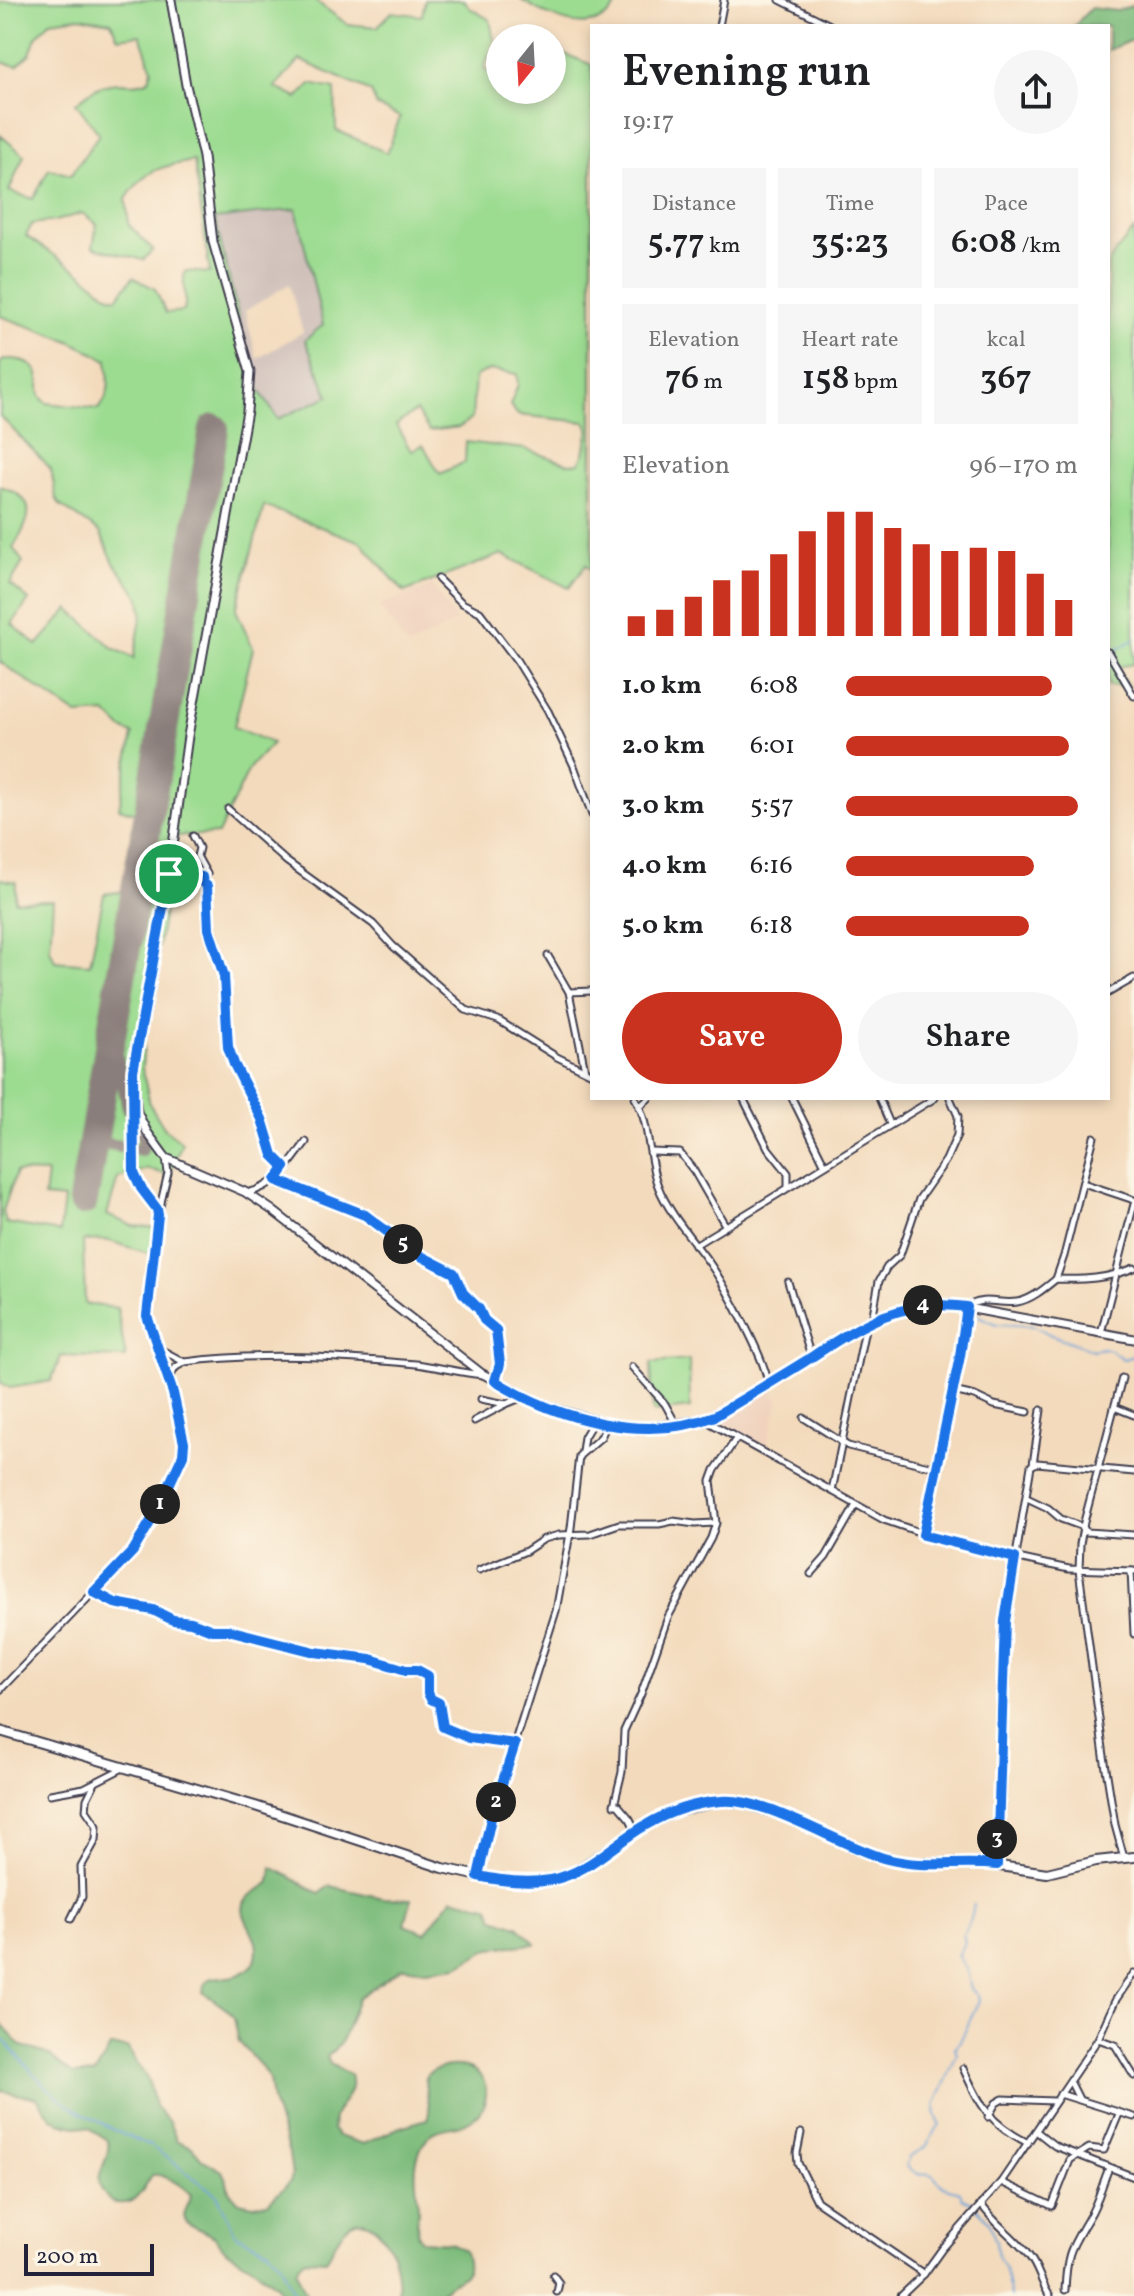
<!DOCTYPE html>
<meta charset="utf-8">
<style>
:root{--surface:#fff;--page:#f6f6f6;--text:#202124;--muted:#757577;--accent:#c8321e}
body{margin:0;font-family:Vollkorn,serif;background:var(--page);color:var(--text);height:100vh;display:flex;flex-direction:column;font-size:30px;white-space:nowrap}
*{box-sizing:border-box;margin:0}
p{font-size:26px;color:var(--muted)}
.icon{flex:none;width:44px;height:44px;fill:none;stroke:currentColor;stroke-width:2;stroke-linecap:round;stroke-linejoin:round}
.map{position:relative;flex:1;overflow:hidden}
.side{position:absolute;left:590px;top:24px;width:520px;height:1076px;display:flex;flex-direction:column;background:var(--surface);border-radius:0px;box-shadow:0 4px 12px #0003}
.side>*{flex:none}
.needle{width:52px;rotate:198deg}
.controls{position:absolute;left:486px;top:24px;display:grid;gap:16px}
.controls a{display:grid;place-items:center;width:80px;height:80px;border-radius:50%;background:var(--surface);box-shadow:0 4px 12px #0003;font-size:40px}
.scale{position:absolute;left:24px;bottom:20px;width:130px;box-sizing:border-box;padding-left:8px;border:4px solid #22223b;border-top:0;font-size:22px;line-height:28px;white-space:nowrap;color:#22223b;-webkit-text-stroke:6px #fcf5e5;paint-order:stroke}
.pin{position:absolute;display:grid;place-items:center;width:68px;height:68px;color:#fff;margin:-34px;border:4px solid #fff;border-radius:50%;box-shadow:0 2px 8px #0007}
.km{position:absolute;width:40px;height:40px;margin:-20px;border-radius:50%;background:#222;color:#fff;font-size:22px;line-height:40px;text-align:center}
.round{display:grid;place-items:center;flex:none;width:84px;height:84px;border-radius:42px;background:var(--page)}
.summary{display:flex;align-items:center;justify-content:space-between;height:136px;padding:0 32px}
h1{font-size:44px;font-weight:600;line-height:60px}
.stats{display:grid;grid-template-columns:repeat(3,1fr);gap:12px;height:136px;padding:8px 32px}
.stats div{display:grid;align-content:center;border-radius:0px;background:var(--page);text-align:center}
.stats b{font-size:34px;font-weight:600}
.stats small{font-size:22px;font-weight:400}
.stats p{font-size:22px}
.chart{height:224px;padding:16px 32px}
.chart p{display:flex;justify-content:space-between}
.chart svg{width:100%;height:144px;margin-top:8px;stroke:var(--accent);stroke-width:6}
.action{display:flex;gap:16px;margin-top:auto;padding:16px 32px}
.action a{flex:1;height:92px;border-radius:48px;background:var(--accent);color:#fff;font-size:32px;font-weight:600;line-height:92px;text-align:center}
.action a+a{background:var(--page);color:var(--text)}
ul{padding:0 32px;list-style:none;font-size:26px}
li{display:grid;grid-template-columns:128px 96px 1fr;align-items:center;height:60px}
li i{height:20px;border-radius:10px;background:var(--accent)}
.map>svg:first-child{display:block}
.built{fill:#efd0bb}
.industrial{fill:#cfc0ba;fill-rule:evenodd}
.green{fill:#9cdc91;stroke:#5f7f66;stroke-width:2;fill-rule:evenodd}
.forest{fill:#7dbc7b;stroke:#506f5b;stroke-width:2}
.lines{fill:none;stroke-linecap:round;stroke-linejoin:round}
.stream{stroke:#68a0d6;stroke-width:2}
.taxiway{stroke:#8a7e7c;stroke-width:12}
.runway{stroke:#8a7e7c;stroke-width:30}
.minor-casing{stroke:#413e4e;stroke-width:9}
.secondary-casing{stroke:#413e4e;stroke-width:11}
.primary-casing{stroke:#413e4e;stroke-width:12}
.minor{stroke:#fff;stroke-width:5}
.secondary{stroke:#fff;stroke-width:7}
.primary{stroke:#fff;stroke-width:8}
.route-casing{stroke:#fff;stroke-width:16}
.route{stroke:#1a73e8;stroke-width:10}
</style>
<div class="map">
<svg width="1134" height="2296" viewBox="0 0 1134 2296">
<rect width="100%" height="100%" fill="#fcf5e5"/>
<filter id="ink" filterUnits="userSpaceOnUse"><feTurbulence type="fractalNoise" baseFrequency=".0125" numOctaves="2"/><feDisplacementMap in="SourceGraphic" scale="16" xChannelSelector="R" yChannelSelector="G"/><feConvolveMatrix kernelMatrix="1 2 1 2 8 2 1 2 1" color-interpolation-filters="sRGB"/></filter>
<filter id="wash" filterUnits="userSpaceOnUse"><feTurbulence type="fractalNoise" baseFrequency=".006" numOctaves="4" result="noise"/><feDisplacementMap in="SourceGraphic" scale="32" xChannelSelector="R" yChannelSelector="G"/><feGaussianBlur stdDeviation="1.8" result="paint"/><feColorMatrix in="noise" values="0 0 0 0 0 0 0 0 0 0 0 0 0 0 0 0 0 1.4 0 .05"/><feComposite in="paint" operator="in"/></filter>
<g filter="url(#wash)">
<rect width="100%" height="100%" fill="#f3dabc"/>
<g class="built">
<polygon points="433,586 456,621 408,647 379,605"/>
<polygon points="768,1385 779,1400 765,1451 710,1421"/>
</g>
<path class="industrial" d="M296 209 323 326 305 340 329 395 278 419 254 382 215 218ZM289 284 303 332 257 359 245 311Z"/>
<g class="green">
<path d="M30 0H314L347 24 377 27 392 12 422 16 425 0H464L470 8 490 20 494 41 484 69 500 80V90H552V55L555 50 592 65V570L586 565 569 588 502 554 404 592 361 542 264 506 236 610 253 648 234 727 272 743 250 767 218 834 177 836 146 1017 142 1068 150 1105 165 1129 182 1142 170 1175 147 1169 118 1178 107 1215 133 1226 156 1228 151 1254 106 1240 83 1241 85 1304 117 1308 126 1358 61 1356 51 1381 10 1388 0 1382V879L16 882 15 901 53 900 50 949 55 961 90 964 104 894 127 891 136 813 119 808 133 734 122 729 106 713 77 715 0 662V486C40 499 31 518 13 548L23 562 10 584 29 600 12 624 37 645 69 609 113 648 134 658 142 613 140 598 114 563 100 532 60 505 56 498 51 469 0 416V363L4 360C14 357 34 362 38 374 42 386 34 394 47 403L98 409C112 396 109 378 107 360L70 341 0 316V135L24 155 9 191 33 199 49 169 71 175 99 134 76 103C88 92 100 84 117 83 129 83 138 86 149 80L152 69 140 35 118 38 111 22 79 17 51 21 36 37 30 54 17 66 0 62V2ZM300 60 371 92 377 106 400 117 387 153 336 130 335 89 311 84 297 98 275 87ZM194 161 210 273 185 271C181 285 188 297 184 311L166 313 155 289 133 277 117 298 108 295 81 273 26 236 32 224 55 221 82 213 97 224 93 247 143 260 153 250 129 225 126 199C145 169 159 167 194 161ZM296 209 323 325 305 340 329 396 278 419 254 382 215 219ZM489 370 517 374 518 385 510 405 518 415 585 422 589 429 584 454 579 463 569 464 525 449 466 442 465 462 440 474 423 445 411 451 396 425 416 411 429 431 460 427 472 418 475 376ZM16 1172 47 1173 44 1197 64 1199 60 1232 6 1223 3 1211Z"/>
<path d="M521 0H620C597 42 552 19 521 0Z"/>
<polygon points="1134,230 1134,664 1116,667 1127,685 1108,686 1108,264 1116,251"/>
<polygon points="689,1360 690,1408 653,1412 651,1363"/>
</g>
<g class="forest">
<polygon points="1134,5 1134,39 1108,50 1108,26 1074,26 1091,8 1117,11"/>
<path d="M272 1867 319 1893 330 1886 383 1898 411 1899 405 1925 425 1933 452 1898 489 1906 494 1918 518 1926 536 1944 490 1948 458 1966 426 1970 403 1967 358 1998 342 2041 327 2057 330 2064 350 2075C356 2096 340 2100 334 2117 333 2121 334 2126 333 2130L338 2136 364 2144 398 2128 427 2119C437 2098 409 2076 441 2068 449 2065 457 2065 466 2067 493 2075 491 2106 471 2120 455 2131 433 2124 423 2144 410 2168 418 2186 418 2211 418 2219 416 2227 418 2235L422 2241 451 2243 464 2250C475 2281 457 2275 441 2291V2296H398C398 2285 397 2270 394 2259 389 2240 367 2207 346 2228 338 2235 333 2251 326 2260L305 2259 299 2264 296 2271 307 2296H284L277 2286 253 2267 225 2250 215 2237 186 2223 184 2216 191 2195C183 2186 164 2173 152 2175 140 2193 137 2208 111 2202 84 2175 112 2168 108 2140L89 2128 60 2123 52 2118 37 2098 0 2091V2021L19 2045 49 2055 73 2074H95L110 2047H127L149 2082 155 2106 169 2122 177 2141 192 2147 202 2159 222 2171 226 2177 229 2191 239 2202 253 2205 268 2203 290 2182 292 2175 289 2153 272 2101 269 2079 260 2065 239 2042 234 2018 229 2011 203 1992C205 1974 215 1978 228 1977 237 1977 247 1971 253 1965 269 1935 230 1917 248 1898 254 1891 263 1889 270 1882Z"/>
</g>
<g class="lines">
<g class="stream">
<polyline points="1112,653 1134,639"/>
<polyline points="969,1312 997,1324 1035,1326 1049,1334 1093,1350 1103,1348 1110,1350 1123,1359 1134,1356"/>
<path d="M974 1904 971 1919 963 1934 965 1942 957 1955 967 1970 971 1989 978 1995 979 2001C969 2017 967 2034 955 2048L957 2054C953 2064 949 2074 945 2083 937 2100 930 2106 940 2124L926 2147 910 2157 906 2166 918 2174C939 2171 933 2182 946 2188 951 2190 956 2190 960 2192L962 2198 971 2202 989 2222 996 2242 998 2258 1005 2267 1010 2296"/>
<polyline points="0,2036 45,2086 68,2105 122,2134 151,2146 217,2195 236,2235 269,2250 281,2264 295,2296"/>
</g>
<polyline class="taxiway" points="93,1141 142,1150 144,1142 128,1109 112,1031"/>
<polyline class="runway" points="83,1201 214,429"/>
</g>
</g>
<g filter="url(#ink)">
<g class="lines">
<defs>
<g id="minor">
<polyline points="780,0 832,26"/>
<polyline points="719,26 724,0"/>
<polyline points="438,579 462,603 480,612 517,661 548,711 574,766 592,815"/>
<polyline points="1108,652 1134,696"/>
<polyline points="228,809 286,861 373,924 393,946 466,1010 498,1020 557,1057 592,1074"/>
<polyline points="193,836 199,848 197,856 207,874 202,877 203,883 207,886 209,929 224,976 228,1047 234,1064 262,1119 273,1155 285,1167"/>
<polyline points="169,874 202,877"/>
<polyline points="548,956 569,992 585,1070"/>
<polyline points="569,992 592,991"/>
<polyline points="1108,993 1134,978"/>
<path d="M635 1098C651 1125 647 1158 658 1186 667 1210 690 1237 705 1257 722 1279 765 1358 768 1383"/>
<polyline points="743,1098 768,1148 788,1173 788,1186"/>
<polyline points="792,1098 825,1165"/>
<polyline points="879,1098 890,1124"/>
<polyline points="133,1104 134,1173 141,1188 158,1210"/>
<polyline points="639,1107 649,1098"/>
<polyline points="651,1152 680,1153 694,1171 725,1225"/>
<path d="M276 1180 365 1215 417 1254 454 1273 462 1291 479 1309 484 1320 496 1330C494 1349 502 1357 495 1380"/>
<polyline points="1083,1183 1134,1200"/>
<path d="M247 1193C277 1186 288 1166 306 1142"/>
<polyline points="695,1245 935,1098"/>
<polyline points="1056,1279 1064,1256 1094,1137"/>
<polyline points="788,1282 811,1357"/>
<polyline points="872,1320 879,1281 887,1267 900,1255 919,1199 946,1160 957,1135 958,1116 950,1098"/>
<polyline points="1101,1333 1134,1204"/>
<polyline points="158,1348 184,1362"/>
<polyline points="632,1367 665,1404 676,1424"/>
<path d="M170 1377 176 1367 185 1362C261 1352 340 1357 416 1364 439 1367 461 1373 484 1375"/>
<polyline points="1122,1378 1084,1522 1080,1544 1079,1570 1104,1756 1115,1825 1124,1858"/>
<polyline points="953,1391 975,1396 994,1405 1028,1412"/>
<polyline points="506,1404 523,1397"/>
<polyline points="1114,1407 1134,1415"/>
<polyline points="804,1418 848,1446 929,1466"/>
<polyline points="705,1420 884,1520 951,1543 1045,1564 1069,1569 1134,1571"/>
<polyline points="474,1421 506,1404 481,1399"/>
<polyline points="582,1451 584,1437 594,1420"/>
<polyline points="1033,1464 1041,1410"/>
<polyline points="832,1491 866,1324"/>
<polyline points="1027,1498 1048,1508 1061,1519 1083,1527 1086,1532 1134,1535"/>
<path d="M923 1535 960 1356 967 1307C985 1295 998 1305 1017 1302 1031 1300 1045 1288 1056 1279 1084 1280 1107 1279 1134 1268"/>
<polyline points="479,1570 526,1551 544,1539 559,1535 590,1534 619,1524 659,1524 673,1521 695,1524 715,1523"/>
<polyline points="1131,1571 1134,1634"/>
<polyline points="811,1574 826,1557 856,1505"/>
<polyline points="94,1592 130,1607 153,1610 173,1620 191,1622 212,1630 228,1630 315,1652 370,1659 406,1670 417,1670 430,1679 428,1689 431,1699 439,1703 443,1727 469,1738 515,1744"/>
<polyline points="0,1690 133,1551 158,1509 182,1461 184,1443 173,1393 147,1316 158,1215 168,1173 166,1158"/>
<polyline points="50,1794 84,1788 123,1768"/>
<polyline points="636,1831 630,1819 618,1805 614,1805 622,1772 624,1731 641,1694 668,1617 711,1538 716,1523 711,1481 715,1470 736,1439"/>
<polyline points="997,1865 1005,1621 1031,1466 1037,1463 1134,1472"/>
<polyline points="478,1876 492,1814 556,1611 571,1528 579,1456 601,1437 607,1424"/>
<polyline points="71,1919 82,1897 81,1867 96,1840 97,1826 86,1810 87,1799 95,1783"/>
<polyline points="1098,2039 1115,2045 1134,2076"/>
<path d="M963 2068C981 2107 989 2123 1028 2143"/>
<polyline points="1070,2081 1079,2099"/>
<polyline points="1060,2094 1134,2117"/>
<polyline points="988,2117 996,2103 1003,2099 1054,2101"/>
<polyline points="1036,2131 1055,2146 1134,2177"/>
<polyline points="801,2133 797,2153 798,2163 817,2201 924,2274"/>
<polyline points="1001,2182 1052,2206 1070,2160 1089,2148 1104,2150 1119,2114"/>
<path d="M981 2204C994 2224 1014 2236 1029 2256 1039 2268 1041 2284 1050 2296"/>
<polyline points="553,2275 559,2283 557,2292"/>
<path d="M1065 2290C1067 2251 1070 2250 1089 2217 1098 2203 1102 2184 1109 2168"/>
<polyline points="901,2296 924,2274 942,2249 1001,2182 1098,2039 1115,2001 1134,1973"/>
</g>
<polyline id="secondary" points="171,0 186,85 203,157 213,242 250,372 247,411 188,736 169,874 145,1014 136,1045 133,1080 137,1112 147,1132 166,1158 245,1192 272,1210 481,1373 539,1404 607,1424 645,1428 704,1420 744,1399 866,1323 909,1307 946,1304 1134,1339"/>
<polyline id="primary" points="0,1731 255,1806 443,1868 497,1880 528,1882 551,1880 573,1873 646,1825 675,1812 721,1801 743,1803 782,1815 871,1854 903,1863 986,1864 1047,1873 1096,1861 1134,1857"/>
</defs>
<use href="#minor" class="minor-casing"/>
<use href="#secondary" class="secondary-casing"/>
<use href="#primary" class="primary-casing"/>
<use href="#minor" class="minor"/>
<use href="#secondary" class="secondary"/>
<use href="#primary" class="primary"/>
</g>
</g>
<g class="lines" filter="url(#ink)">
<defs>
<path id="route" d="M169 874 202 877 203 883 207 886 209 929 224 976 228 1047 234 1064 262 1119 273 1155 285 1167 276 1180 365 1215 417 1254 454 1273 463 1293 479 1309 484 1320 496 1330 500 1364 495 1381C557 1419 644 1444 715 1416 745 1398 775 1380 804 1362 858 1327 899 1297 967 1307L960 1356 923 1535 1015 1558 1005 1621 997 1865C960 1861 923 1869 887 1859 842 1847 764 1796 721 1801 695 1803 668 1812 646 1825 614 1843 589 1873 551 1880 527 1884 502 1881 478 1876L492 1814 515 1744 469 1738 443 1727 439 1703 431 1699 428 1693V1676L417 1670H406L370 1659 315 1652 228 1630H212L191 1622 173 1620 153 1610 115 1603 94 1592 133 1551 158 1509 183 1455 184 1443 173 1393 147 1316 158 1215 157 1209 141 1188 134 1173 133 1071Z"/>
</defs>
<use href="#route" class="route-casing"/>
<use href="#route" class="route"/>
</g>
</svg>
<div class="controls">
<a><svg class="needle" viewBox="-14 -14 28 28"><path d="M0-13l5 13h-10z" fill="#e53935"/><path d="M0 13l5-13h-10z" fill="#757577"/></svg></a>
</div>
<div class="scale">200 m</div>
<div class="pin" style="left:169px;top:874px;background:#1e9e55"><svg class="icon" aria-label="arrive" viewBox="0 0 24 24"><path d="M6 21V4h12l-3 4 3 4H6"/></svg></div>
<b class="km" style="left:160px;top:1504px">1</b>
<b class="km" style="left:496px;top:1802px">2</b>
<b class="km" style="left:997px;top:1839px">3</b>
<b class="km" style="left:923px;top:1305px">4</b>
<b class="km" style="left:403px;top:1244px">5</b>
<section class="side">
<div class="summary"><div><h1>Evening run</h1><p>19:17</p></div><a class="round"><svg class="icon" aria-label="share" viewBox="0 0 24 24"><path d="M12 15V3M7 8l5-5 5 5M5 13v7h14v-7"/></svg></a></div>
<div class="stats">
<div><p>Distance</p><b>5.77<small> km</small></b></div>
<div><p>Time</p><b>35:23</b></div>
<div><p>Pace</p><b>6:08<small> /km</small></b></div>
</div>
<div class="stats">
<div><p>Elevation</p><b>76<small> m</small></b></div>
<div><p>Heart rate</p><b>158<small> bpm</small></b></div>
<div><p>kcal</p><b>367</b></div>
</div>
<div class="chart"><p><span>Elevation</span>96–170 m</p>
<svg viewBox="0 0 160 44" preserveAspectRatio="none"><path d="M5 44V38M15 44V36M25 44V32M35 44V27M45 44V24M55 44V19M65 44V12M75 44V6M85 44V6M95 44V11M105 44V16M115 44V18M125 44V17M135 44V18M145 44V25M155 44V33"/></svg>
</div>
<ul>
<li><b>1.0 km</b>6:08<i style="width:89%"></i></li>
<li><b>2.0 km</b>6:01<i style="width:96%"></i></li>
<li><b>3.0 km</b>5:57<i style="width:100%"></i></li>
<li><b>4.0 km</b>6:16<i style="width:81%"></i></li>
<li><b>5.0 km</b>6:18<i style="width:79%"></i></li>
</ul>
<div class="action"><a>Save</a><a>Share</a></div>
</section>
</div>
